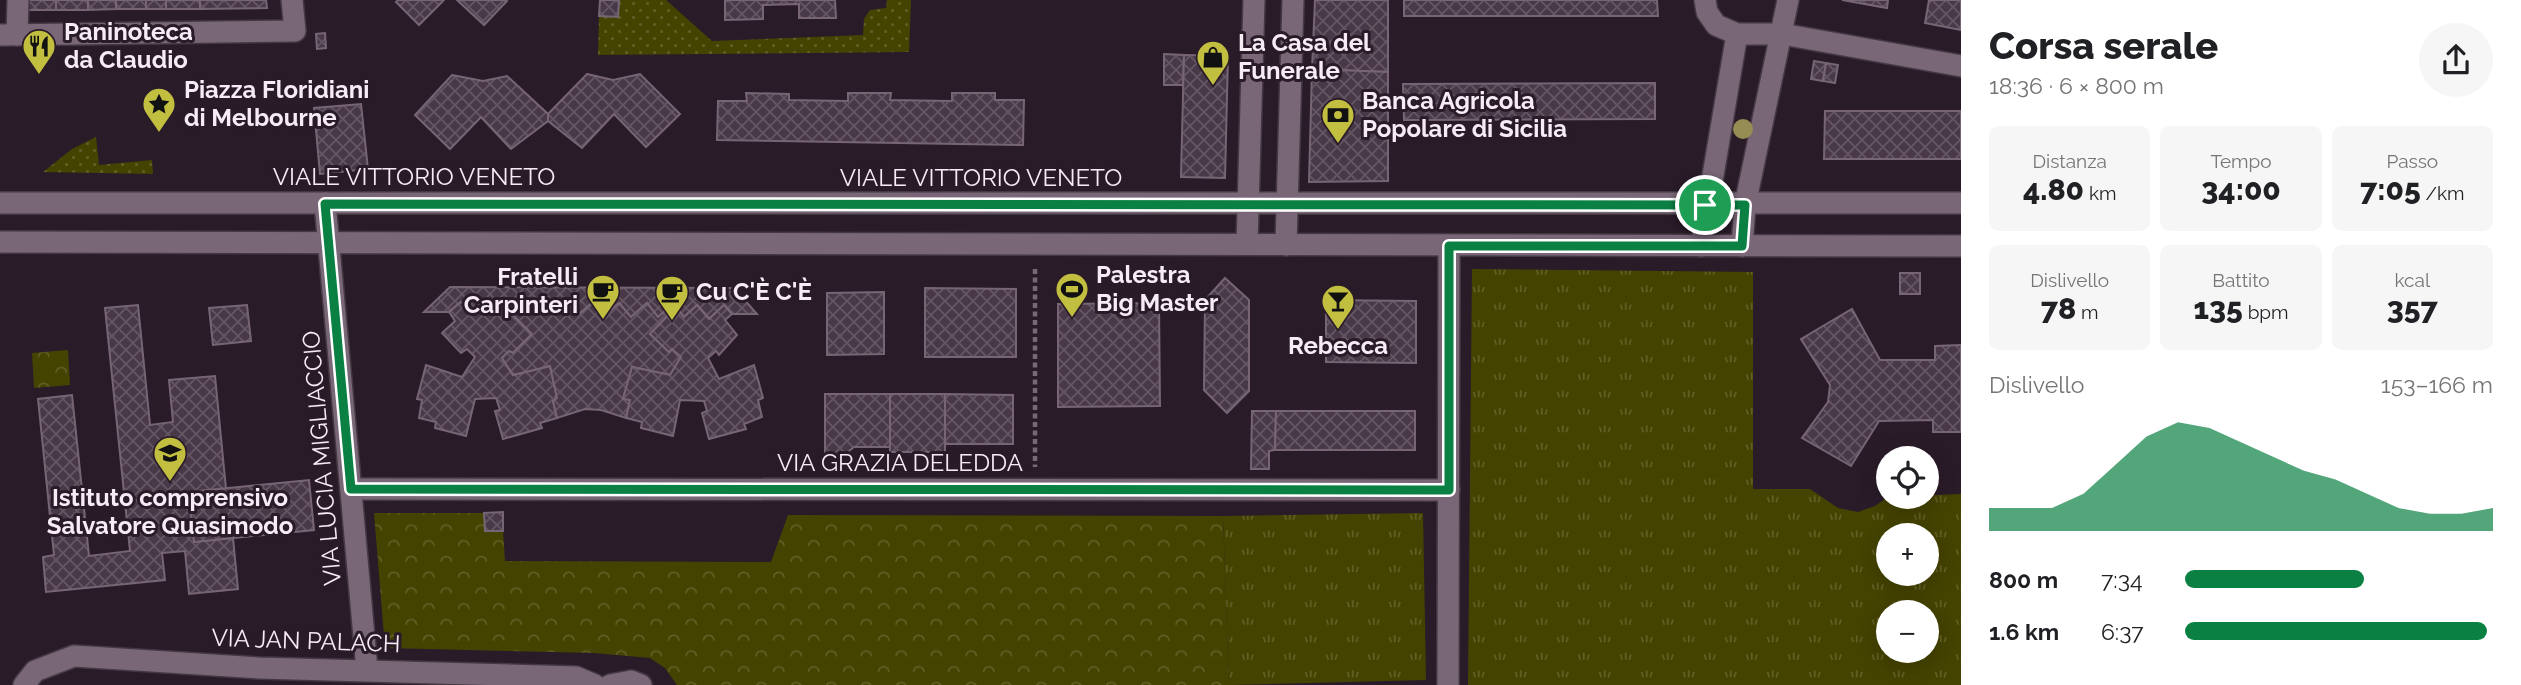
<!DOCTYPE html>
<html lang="it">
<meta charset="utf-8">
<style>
:root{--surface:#fff;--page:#f6f6f6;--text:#202124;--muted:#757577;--accent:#0b8043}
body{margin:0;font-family:Raleway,sans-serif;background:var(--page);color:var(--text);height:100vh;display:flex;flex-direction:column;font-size:26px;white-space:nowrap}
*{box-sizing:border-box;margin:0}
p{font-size:23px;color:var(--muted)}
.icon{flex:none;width:38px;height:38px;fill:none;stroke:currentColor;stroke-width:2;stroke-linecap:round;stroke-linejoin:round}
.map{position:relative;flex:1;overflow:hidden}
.sheet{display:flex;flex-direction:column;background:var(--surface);width:560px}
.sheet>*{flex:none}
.tools{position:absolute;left:1876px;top:446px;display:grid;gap:14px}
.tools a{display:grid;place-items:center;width:63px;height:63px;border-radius:50%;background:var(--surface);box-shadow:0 4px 18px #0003;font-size:35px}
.pin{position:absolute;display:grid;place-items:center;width:60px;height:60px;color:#fff;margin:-30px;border:4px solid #fff;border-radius:50%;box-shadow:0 2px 7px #0007}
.round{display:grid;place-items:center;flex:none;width:74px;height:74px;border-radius:37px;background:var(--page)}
.summary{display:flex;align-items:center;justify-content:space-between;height:119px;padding:0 28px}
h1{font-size:38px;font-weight:800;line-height:52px}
.figures{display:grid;grid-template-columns:repeat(3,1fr);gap:10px;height:119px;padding:7px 28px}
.figures div{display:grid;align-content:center;border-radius:10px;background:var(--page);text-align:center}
.figures b{font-size:30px;font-weight:800}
.figures small{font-size:19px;font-weight:400}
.figures p{font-size:19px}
.chart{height:196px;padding:14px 28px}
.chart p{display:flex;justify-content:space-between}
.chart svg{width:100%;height:126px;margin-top:7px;fill:var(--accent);opacity:.7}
ul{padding:0 28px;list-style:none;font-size:23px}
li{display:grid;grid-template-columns:112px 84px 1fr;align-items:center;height:52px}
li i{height:18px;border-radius:9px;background:var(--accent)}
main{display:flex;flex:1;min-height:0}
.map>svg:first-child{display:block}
.grass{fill:url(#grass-tufts);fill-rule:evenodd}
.park{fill:url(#park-crowns)}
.garden{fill:url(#garden-dots)}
.building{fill:url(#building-cross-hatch);stroke:#776575;stroke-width:2}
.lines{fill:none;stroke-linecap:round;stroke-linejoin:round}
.minor-casing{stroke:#443943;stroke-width:24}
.path{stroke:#776975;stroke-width:4.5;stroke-dasharray:5 3.5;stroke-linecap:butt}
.minor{stroke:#796777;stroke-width:21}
.tree{fill:#958d53}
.route-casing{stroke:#fff;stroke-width:14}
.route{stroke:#0b8043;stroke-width:9}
.labels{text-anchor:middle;stroke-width:6;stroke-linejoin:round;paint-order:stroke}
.poi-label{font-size:24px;font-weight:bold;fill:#f7ecf5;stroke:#2a1b29;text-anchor:start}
.street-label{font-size:24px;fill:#f7ecf5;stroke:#2a1b29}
</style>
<main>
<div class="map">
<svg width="1961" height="685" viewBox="0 0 1961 685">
<defs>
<pattern id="grass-tufts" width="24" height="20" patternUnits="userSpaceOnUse" patternTransform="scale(1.75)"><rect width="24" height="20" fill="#454300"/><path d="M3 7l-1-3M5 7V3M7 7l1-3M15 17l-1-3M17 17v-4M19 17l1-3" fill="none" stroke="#615e26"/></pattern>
<pattern id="park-crowns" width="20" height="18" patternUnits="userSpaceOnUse" patternTransform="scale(1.75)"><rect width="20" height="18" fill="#454300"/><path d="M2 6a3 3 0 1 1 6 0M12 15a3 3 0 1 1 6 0" fill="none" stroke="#615e26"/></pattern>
<pattern id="garden-dots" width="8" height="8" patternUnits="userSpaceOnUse" patternTransform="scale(1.75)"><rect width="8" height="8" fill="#454300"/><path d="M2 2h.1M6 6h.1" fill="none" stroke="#615e26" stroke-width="1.8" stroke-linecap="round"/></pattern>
<pattern id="building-cross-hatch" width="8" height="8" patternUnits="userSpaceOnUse" patternTransform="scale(1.75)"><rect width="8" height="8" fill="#493948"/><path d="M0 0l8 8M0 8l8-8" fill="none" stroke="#645663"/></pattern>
</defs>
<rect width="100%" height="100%" fill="#2a1b29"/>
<g class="grass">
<path d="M1472 269 1753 272V489H1810L1838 508 1858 512 1875 506 1888 497 1961 494V685H1468ZM1888 536H1927V574H1888ZM1888 612H1927V651H1888Z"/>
<polygon points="1423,513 1426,680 1229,685 1223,516"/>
</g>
<g class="park">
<polygon points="68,350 70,385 34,388 32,353"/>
<polygon points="374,513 484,513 485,531 503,531 505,561 771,562 788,515 1223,516 1229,685 677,685 665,668 650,658 594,653 385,648"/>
</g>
<g class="garden">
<polygon points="619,0 666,0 712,41 863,35 864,19 870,10 886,8 887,0 911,0 909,52 598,55 599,16 618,16"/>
<polygon points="96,137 99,165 152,160 153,174 43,172 72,149"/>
</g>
<g class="building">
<rect x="28" y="0" width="28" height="10"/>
<rect x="56" y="0" width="32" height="10"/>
<polygon points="88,0 116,0 116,9 88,10"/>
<rect x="116" y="0" width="30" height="9"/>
<rect x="146" y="0" width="20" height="9"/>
<rect x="166" y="0" width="34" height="9"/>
<polygon points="200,0 266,0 267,8 200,9"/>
<polygon points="398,0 444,0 419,25 396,2"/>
<polygon points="457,0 506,0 507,1 484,25"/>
<polygon points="600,0 619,0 618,17 599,16"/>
<polygon points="725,0 835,0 836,18 799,18 799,4 763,5 763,19 725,20"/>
<polygon points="1315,0 1388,0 1388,72 1312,69"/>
<polygon points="1404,0 1657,0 1658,16 1404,16"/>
<polygon points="1842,0 1888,0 1887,8"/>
<polygon points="1929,0 1961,0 1961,30 1925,23"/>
<polygon points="325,33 326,48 317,49 316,34"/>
<polygon points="1164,54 1184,55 1183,85 1164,85"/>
<polygon points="1184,55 1228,56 1225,178 1181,177"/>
<polygon points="1814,61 1826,63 1823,81 1811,79"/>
<polygon points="1826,63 1838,65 1835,83 1823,81"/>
<polygon points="1312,69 1388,72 1388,181 1309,182"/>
<polygon points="587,74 613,80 640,74 680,114 646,147 614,114 582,148 548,121 548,114"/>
<polygon points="452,75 483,81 507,76 548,114 548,121 511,149 481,117 450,149 415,115"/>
<polygon points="1655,83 1655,119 1404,120 1403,84"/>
<polygon points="746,93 789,94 789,100 848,101 848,93 891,93 890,100 952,101 952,93 995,93 995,100 1024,100 1023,145 717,140 718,101 747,101"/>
<polygon points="361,104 368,169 320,174 314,108"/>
<polygon points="1825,111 1961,111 1961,159 1824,159"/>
<rect x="1900" y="273" width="20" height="21"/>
<polygon points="1225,278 1249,300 1249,391 1227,413 1204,390 1205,300"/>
<polygon points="450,287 734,288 757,314 732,314 724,305 709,319 697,305 684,317 673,304 658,317 647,303 631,317 619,303 604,316 592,303 578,315 566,302 553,314 542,302 527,315 515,301 500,314 489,300 472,314 461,302 449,312 424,312"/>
<polygon points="925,288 1016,289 1016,357 925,357"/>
<polygon points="884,292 884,354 827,355 827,293"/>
<polygon points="489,300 500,314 506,308 532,334 513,353 509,351 502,358 513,375 550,366 557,398 553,401 557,418 540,423 542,428 503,439 495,411 500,410 496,398 475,399 466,436 435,428 436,422 419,418 422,400 417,399 426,365 462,377 475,357 467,349 461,353 442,333 455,321 449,312 461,302 472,314"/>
<polygon points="1326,300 1416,301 1416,363 1326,362"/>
<polygon points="515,301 527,315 542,302 553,314 566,302 578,315 592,303 604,316 619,303 631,317 647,303 658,317 673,304 676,307 650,334 669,352 672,349 681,357 670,375 632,367 623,399 630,400 626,418 601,410 585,409 557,418 553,401 557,398 550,366 513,375 502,358 509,351 513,353 532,334 506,308"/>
<polygon points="1159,303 1160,406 1058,407 1058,304"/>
<polygon points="138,305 150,425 173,422 169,380 215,376 226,489 189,492 194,542 233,538 238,589 189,594 185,551 162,553 165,580 46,592 43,557 54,555 38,399 72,395 89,556 130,551 105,308"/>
<polygon points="247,305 251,341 213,345 209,308"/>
<polygon points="697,305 709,319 724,305 732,314 725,320 737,335 719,355 716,351 708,358 719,379 754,365 763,398 758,400 762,417 744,424 746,429 709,439 702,413 707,411 704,401 680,400 673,436 641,428 642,422 626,418 630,400 623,399 632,367 670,375 681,357 672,349 669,352 650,334 676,307 684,317"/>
<polygon points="1852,309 1880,360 1935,360 1935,346 1961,345 1961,432 1933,432 1933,420 1879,421 1851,466 1802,438 1828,402 1830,385 1801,339"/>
<polygon points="825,394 890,394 890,447 854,447 843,456 825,456"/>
<rect x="890" y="394" width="55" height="58"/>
<polygon points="945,394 1013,395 1013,444 945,444"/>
<polygon points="1252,411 1276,411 1275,450 1269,451 1269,469 1251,469"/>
<polygon points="1276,411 1415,411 1415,450 1275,450"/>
<polygon points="309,480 314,530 194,542 189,492"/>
<polygon points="503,512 503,531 485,531 484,513"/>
</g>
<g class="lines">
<defs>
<g id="minor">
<polyline points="1705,0 1707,12 1716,25 1737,34 1782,34 1961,66"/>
<polyline points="0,35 295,31 292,0"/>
<polyline points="17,35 18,0"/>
<polyline points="0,203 1961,203"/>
<polyline points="325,203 367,670"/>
<polyline points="0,242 1961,246"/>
<polyline points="1247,244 1254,0"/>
<polyline points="1286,245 1293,0"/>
<polyline points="1701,246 1737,34"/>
<polyline points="1742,246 1745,205 1788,0"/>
<polyline points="351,489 1449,490"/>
<polyline points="24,685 35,671 74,656 259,668 576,677 595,685"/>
<polyline points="610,685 631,681 641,685"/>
<polyline points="1448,685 1449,246"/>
</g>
</defs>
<use href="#minor" class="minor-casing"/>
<polyline class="path" points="1035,269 1035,467"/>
<use href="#minor" class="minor"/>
</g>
<circle class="tree" cx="1743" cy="129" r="10"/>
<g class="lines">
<defs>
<polygon id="route" points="325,204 1745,205 1742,246 1449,246 1449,490 1422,490 351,489"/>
</defs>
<use href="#route" class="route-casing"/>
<use href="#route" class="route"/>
</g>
<defs>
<symbol id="restaurant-pin" viewBox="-11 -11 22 30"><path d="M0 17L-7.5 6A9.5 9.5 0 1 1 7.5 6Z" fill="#c1be40" stroke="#2a1b29"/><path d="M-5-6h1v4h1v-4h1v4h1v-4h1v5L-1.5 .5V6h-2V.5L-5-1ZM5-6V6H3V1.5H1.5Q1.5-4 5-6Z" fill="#111"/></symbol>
<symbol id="shop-pin" viewBox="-11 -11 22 30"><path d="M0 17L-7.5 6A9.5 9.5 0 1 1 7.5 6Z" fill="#c1be40" stroke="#2a1b29"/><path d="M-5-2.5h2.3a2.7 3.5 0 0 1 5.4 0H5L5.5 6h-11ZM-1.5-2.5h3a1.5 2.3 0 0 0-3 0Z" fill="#111"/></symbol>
<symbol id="sight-pin" viewBox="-11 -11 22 30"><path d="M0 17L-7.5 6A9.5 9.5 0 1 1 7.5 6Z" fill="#c1be40" stroke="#2a1b29"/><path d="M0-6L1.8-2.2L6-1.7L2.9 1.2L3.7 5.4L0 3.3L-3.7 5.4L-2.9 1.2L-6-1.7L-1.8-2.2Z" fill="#111"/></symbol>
<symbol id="bank-pin" viewBox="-11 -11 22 30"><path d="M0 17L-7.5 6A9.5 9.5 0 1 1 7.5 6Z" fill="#c1be40" stroke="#2a1b29"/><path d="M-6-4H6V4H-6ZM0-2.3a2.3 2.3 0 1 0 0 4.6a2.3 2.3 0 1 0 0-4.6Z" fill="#111"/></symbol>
<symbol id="stadium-pin" viewBox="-11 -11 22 30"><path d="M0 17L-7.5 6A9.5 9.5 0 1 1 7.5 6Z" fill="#c1be40" stroke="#2a1b29"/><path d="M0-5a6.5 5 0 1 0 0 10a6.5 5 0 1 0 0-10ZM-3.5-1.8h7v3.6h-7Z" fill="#111"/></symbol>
<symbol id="cafe-pin" viewBox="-11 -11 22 30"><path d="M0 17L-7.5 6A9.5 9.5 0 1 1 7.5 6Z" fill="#c1be40" stroke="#2a1b29"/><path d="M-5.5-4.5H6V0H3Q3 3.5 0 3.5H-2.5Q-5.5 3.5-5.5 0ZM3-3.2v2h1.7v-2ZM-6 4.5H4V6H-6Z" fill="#111"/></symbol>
<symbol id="bar-pin" viewBox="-11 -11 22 30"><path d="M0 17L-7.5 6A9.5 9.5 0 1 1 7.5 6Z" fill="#c1be40" stroke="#2a1b29"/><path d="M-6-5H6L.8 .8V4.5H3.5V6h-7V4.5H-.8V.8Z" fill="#111"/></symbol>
<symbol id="school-pin" viewBox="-11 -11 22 30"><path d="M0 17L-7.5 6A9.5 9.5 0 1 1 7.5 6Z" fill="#c1be40" stroke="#2a1b29"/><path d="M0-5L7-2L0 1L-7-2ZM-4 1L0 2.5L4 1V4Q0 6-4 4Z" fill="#111"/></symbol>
</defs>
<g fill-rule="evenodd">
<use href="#restaurant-pin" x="20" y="27" width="38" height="52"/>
<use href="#shop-pin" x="1194" y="38" width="38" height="52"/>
<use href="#sight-pin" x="140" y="85" width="38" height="52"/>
<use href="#bank-pin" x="1319" y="96" width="38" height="52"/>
<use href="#stadium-pin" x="1053" y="270" width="38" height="52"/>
<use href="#cafe-pin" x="584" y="272" width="38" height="52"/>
<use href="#cafe-pin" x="653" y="273" width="38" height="52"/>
<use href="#bar-pin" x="1319" y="282" width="38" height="52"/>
<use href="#school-pin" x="151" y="434" width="38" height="52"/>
</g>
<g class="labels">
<g class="poi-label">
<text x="64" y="40">Paninoteca<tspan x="64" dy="28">da Claudio</tspan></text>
<text x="1238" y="51">La Casa del<tspan x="1238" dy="28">Funerale</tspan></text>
<text x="184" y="98">Piazza Floridiani<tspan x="184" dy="28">di Melbourne</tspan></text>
<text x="1362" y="109">Banca Agricola<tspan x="1362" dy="28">Popolare di Sicilia</tspan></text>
<text x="1096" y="283">Palestra<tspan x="1096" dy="28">Big Master</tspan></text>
<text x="578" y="285" text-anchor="end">Fratelli<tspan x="578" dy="28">Carpinteri</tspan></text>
<text x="696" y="300">Cu C'È C'È</text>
<text x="1338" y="354" text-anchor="middle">Rebecca</text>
<text x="170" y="506" text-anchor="middle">Istituto comprensivo<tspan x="170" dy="28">Salvatore Quasimodo</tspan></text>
</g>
<g class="street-label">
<text x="414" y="185">VIALE VITTORIO VENETO</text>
<text x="981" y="186">VIALE VITTORIO VENETO</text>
<text transform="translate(322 458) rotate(-95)" y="8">VIA LUCIA MIGLIACCIO</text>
<text x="900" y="471">VIA GRAZIA DELEDDA</text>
<text transform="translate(306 641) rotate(2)" y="8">VIA JAN PALACH</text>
</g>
</g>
</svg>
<div class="tools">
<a><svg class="icon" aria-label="locate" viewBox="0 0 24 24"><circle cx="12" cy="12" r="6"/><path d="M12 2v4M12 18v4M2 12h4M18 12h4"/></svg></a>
<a>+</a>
<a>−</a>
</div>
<div class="pin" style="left:1705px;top:205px;background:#1e9e55"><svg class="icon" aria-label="arrive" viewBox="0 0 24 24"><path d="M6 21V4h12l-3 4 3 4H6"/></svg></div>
</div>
<section class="sheet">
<div class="summary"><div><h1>Corsa serale</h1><p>18:36 · 6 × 800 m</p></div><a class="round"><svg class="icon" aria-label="share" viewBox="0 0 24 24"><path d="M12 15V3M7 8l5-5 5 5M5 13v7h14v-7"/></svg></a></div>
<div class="figures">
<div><p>Distanza</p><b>4.80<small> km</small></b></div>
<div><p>Tempo</p><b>34:00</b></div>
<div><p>Passo</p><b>7:05<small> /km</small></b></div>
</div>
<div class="figures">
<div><p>Dislivello</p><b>78<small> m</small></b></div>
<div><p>Battito</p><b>135<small> bpm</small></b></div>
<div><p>kcal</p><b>357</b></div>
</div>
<div class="chart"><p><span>Dislivello</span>153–166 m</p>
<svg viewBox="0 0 160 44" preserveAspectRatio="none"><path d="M0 44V36L10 36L20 36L30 31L40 21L50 11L60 6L70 8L80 13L90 18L100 23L110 26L120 31L130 36L140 38L150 38L160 36V44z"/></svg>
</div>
<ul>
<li><b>800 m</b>7:34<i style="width:58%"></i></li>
<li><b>1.6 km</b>6:37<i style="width:98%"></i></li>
</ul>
</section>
</main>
